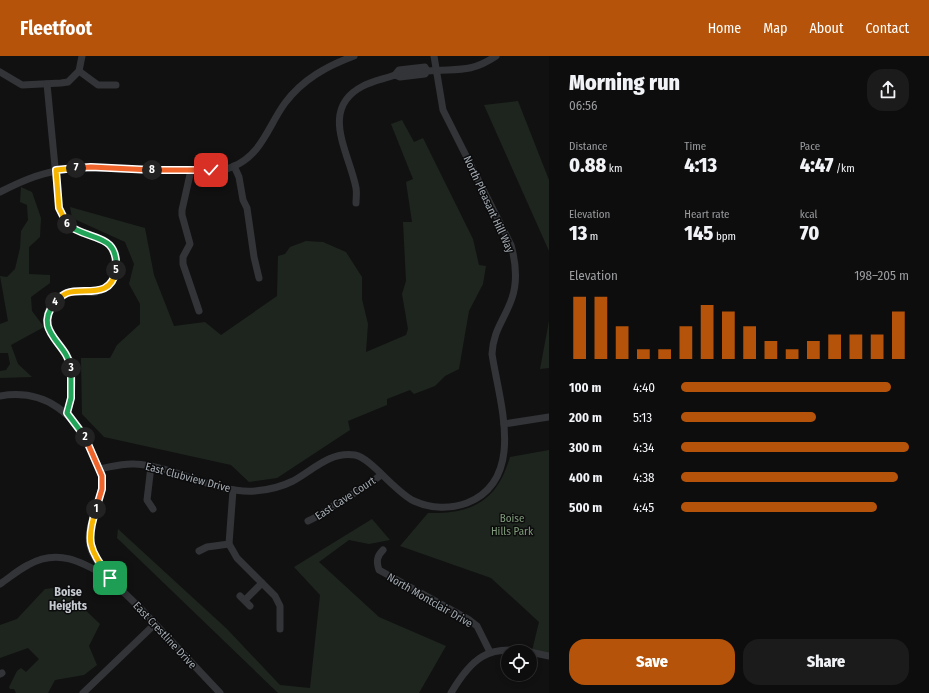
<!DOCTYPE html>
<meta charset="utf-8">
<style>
:root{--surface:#0d0d0e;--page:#1b1b1c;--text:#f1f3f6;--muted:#9a9c9e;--line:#2d2d2e;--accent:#b45309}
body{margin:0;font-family:"Fira Sans Condensed",sans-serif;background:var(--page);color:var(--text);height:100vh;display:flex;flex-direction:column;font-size:15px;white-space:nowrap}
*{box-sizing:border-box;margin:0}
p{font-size:13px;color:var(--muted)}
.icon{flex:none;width:22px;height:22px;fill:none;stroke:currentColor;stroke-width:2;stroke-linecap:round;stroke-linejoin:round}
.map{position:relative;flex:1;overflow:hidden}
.details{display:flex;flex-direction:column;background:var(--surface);width:380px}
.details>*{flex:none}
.tools{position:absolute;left:501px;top:589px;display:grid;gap:8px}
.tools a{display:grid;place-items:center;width:36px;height:36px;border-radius:50%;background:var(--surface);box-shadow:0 2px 6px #0003,0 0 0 1px var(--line);font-size:20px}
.pin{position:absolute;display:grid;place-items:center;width:34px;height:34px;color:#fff;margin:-17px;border-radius:8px;box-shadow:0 2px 6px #0006}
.km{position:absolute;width:20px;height:20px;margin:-10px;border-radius:50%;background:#222;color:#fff;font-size:11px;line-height:20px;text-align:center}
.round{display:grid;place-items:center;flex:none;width:42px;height:42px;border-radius:16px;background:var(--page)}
.headline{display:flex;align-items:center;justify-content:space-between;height:68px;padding:0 20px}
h1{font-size:22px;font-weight:800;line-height:30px}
.stats{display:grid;grid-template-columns:repeat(3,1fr);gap:6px;height:68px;padding:4px 20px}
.stats div{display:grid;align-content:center}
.stats b{font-size:20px;font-weight:800}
.stats small{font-size:11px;font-weight:400}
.stats p{font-size:11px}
.chart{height:112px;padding:8px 20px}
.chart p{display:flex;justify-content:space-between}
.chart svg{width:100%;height:72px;margin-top:4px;stroke:var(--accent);stroke-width:6}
.button{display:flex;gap:8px;margin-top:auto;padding:8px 20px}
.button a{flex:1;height:46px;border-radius:16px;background:var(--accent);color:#fff;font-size:16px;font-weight:800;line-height:46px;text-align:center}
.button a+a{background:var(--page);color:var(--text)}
ul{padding:0 20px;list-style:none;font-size:13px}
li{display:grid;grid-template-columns:64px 48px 1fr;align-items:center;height:30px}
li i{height:10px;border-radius:5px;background:var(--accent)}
header{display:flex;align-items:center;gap:24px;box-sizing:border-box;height:56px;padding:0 20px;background:var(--accent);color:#fff}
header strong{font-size:19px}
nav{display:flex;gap:22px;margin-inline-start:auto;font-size:14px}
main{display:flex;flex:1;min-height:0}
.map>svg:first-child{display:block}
.green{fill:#1e251e}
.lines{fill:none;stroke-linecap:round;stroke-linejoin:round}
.minor{stroke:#323437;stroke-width:7}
.split-1-casing{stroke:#fff;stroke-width:8}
.split-2-casing{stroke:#fff;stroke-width:8}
.split-3-casing{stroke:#fff;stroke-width:8}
.split-4-casing{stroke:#fff;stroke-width:8}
.split-5-casing{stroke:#fff;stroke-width:8}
.split-6-casing{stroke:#fff;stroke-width:8}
.split-7-casing{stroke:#fff;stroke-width:8}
.split-8-casing{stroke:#fff;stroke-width:8}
.split-9-casing{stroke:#fff;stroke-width:8}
.split-1{stroke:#f5b400;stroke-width:5}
.split-2{stroke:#f0652b;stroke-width:5}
.split-3{stroke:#22a559;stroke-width:5}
.split-4{stroke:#22a559;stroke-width:5}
.split-5{stroke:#f5b400;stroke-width:5}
.split-6{stroke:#22a559;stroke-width:5}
.split-7{stroke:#f5b400;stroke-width:5}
.split-8{stroke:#f0652b;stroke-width:5}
.split-9{stroke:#f0652b;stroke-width:5}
.labels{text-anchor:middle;stroke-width:3;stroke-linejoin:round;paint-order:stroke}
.street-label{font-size:11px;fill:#a3abb2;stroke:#0c0c0d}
.park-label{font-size:11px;fill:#809c7b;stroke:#0c0c0d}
.neighbourhood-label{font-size:12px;font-weight:bold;fill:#c4c9cf;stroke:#0c0c0d}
</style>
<header>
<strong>Fleetfoot</strong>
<nav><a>Home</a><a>Map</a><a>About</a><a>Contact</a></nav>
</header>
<main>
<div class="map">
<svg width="549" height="637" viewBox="0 0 549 637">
<rect width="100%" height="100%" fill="#111112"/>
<g class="green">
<polygon points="518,45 549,124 549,195 484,49"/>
<polygon points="402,64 414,86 423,82 473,183 479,209 486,210 483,228 469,255 459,313 445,320 435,330 414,338 410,334 387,343 387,349 348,365 350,374 277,422 249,426 231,409 104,381 82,358 81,302 110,302 117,289 140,268 140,248 129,228 134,208 125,186 72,162 70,151 145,172 154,219 174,270 205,266 221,279 277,240 278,200 285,198 290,191 306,185 323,186 346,196 362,221 362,243 368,268 366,296 406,279 408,273 402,238 406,225 403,166 412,166 406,126 413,123 391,68"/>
<polygon points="21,131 32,136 41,162 40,181 29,191 29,218 50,219 50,227 31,241 32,255 44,271 11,289 18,308 32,321 0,322 0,315 6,314 10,308 8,297 0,297 0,268 8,265 0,220 7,221 15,213 20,192 21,175 28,164 27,149 20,146"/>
<polygon points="549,265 549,312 540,313"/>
<path d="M549 394V602L531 599 539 566 491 522 400 490 428 457C473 458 497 445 510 401Z"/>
<polygon points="372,463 390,484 369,488 349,484 319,506 379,561 446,590 419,637 278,637 117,482 118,473 227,573 280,629 310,632 320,539 294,511"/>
<polygon points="61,531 100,568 89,590 97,609 84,619 55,624 48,637 16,637 14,633 10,633 9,631 17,615 21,612 26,616 39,603 28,592 0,602 0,569 17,563 45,533"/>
</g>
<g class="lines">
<g class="minor">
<polyline points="79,15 98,29 116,29"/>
<path d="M427 15 425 11 399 14 395 19 400 21 425 18 427 15C457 12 469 18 496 0"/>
<polyline points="0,16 22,29 61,27 68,26 79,15 82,0"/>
<path d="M47 28 59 152C70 187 109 171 116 200 119 215 112 232 96 236 87 238 77 234 68 237 61 239 54 245 50 252 37 276 65 286 70 306 74 321 72 342 67 357"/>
<polyline points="234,110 239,121 243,144 247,152 254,201 259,222"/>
<polyline points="191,114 182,154 182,159 190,188 183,201 183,208 199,255"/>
<path d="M0 136C18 127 37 118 57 115 80 110 103 113 126 113 142 114 159 114 175 114 193 114 215 118 232 111 262 99 268 70 285 47 303 23 327 10 354 0"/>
<path d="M356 147C356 142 357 137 356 132 350 98 318 53 363 30 372 25 384 23 395 19"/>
<path d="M0 340C46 332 77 359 93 399 97 408 103 418 102 428 101 451 81 474 93 498 104 519 125 537 141 553 167 581 194 609 220 637"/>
<polyline points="504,368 549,361"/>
<polyline points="151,410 147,444 153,453"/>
<path d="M99 413C111 411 122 407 135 408 174 410 216 438 255 435 268 434 281 431 293 425 313 414 330 395 355 399 371 402 395 436 414 445 431 453 451 453 467 447 527 423 499 345 492 298 493 274 505 263 512 242 518 224 516 207 511 189L443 54 434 0"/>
<polyline points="233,434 229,488 237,502 275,540 280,550 280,573"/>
<path d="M308 465C320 460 328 453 338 447 353 438 367 430 381 419"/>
<path d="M383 494C377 500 376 505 379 514L468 563 477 570 490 596"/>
<polyline points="199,495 207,491 229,488"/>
<path d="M0 528C9 522 18 514 28 509 58 492 82 506 108 521"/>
<polyline points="240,540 250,550"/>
<polyline points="245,544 262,527"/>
<polyline points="530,596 549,600"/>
<polyline points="0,618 2,617"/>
<polyline points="83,637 155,568"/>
<path d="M451 637C471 603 488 588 528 596"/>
</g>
</g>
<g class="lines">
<defs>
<path id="split-1" d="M96 453C85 488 90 493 110 522"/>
<polyline id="split-2" points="85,381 102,420 102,433 96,453"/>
<polyline id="split-3" points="71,312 71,342 67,357 85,381"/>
<path id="split-4" d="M55 246C32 276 67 286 71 312"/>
<path id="split-5" d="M55 246C58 243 62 239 67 237 84 231 111 244 116 214"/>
<path id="split-6" d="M67 168C88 186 119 175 116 214"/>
<polyline id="split-7" points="67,168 59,152 56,114 76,112"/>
<polyline id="split-8" points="76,112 91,111 152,114"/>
<polyline id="split-9" points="152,114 211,114"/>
</defs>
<use href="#split-1" class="split-1-casing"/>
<use href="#split-2" class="split-2-casing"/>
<use href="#split-3" class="split-3-casing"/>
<use href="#split-4" class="split-4-casing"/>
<use href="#split-5" class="split-5-casing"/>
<use href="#split-6" class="split-6-casing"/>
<use href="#split-7" class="split-7-casing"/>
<use href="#split-8" class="split-8-casing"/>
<use href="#split-9" class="split-9-casing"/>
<use href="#split-1" class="split-1"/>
<use href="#split-2" class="split-2"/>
<use href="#split-3" class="split-3"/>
<use href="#split-4" class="split-4"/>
<use href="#split-5" class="split-5"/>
<use href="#split-6" class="split-6"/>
<use href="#split-7" class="split-7"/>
<use href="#split-8" class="split-8"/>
<use href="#split-9" class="split-9"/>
</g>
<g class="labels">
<g class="street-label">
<text transform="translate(489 148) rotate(65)" y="4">North Pleasant Hill Way</text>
<text transform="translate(188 421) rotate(15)" y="4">East Clubview Drive</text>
<text transform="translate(345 442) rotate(-33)" y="4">East Cave Court</text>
<text transform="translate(430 544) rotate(30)" y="4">North Montclair Drive</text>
<text transform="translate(165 579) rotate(47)" y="4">East Crestline Drive</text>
</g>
<g class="park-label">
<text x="512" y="466">Boise<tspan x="512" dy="13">Hills Park</tspan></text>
</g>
<g class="neighbourhood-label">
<text x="68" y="540">Boise<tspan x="68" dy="14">Heights</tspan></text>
</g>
</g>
</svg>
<div class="tools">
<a><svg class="icon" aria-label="locate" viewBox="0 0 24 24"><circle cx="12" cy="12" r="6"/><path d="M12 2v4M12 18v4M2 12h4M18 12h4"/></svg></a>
</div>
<div class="pin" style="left:110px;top:522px;background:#1e9e55"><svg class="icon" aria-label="arrive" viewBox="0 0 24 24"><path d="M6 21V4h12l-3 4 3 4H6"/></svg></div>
<div class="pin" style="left:211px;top:114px;background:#d93025"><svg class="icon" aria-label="check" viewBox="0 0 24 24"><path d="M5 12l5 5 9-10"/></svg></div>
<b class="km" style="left:96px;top:453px">1</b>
<b class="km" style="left:85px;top:381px">2</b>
<b class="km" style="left:71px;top:312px">3</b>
<b class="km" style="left:55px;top:246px">4</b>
<b class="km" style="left:116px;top:214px">5</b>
<b class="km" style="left:67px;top:168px">6</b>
<b class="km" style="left:76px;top:112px">7</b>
<b class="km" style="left:152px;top:114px">8</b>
</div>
<section class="details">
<div class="headline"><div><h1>Morning run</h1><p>06:56</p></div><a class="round"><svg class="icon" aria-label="share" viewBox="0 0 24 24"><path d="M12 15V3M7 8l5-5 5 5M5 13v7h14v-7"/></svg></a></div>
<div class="stats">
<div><p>Distance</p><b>0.88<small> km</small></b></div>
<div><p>Time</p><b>4:13</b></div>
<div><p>Pace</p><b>4:47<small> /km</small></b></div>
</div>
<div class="stats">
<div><p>Elevation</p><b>13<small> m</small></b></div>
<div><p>Heart rate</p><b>145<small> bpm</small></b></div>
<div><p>kcal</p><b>70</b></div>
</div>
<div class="chart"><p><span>Elevation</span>198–205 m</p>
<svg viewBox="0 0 160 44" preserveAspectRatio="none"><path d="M5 44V6M15 44V6M25 44V24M35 44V38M45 44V38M55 44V24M65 44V11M75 44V15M85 44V24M95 44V33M105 44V38M115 44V33M125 44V29M135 44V29M145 44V29M155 44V15"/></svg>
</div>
<ul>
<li><b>100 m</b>4:40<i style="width:92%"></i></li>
<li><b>200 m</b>5:13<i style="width:59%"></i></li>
<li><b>300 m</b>4:34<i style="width:100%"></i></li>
<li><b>400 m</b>4:38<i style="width:95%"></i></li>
<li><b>500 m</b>4:45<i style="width:86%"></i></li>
</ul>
<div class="button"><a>Save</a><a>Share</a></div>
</section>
</main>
